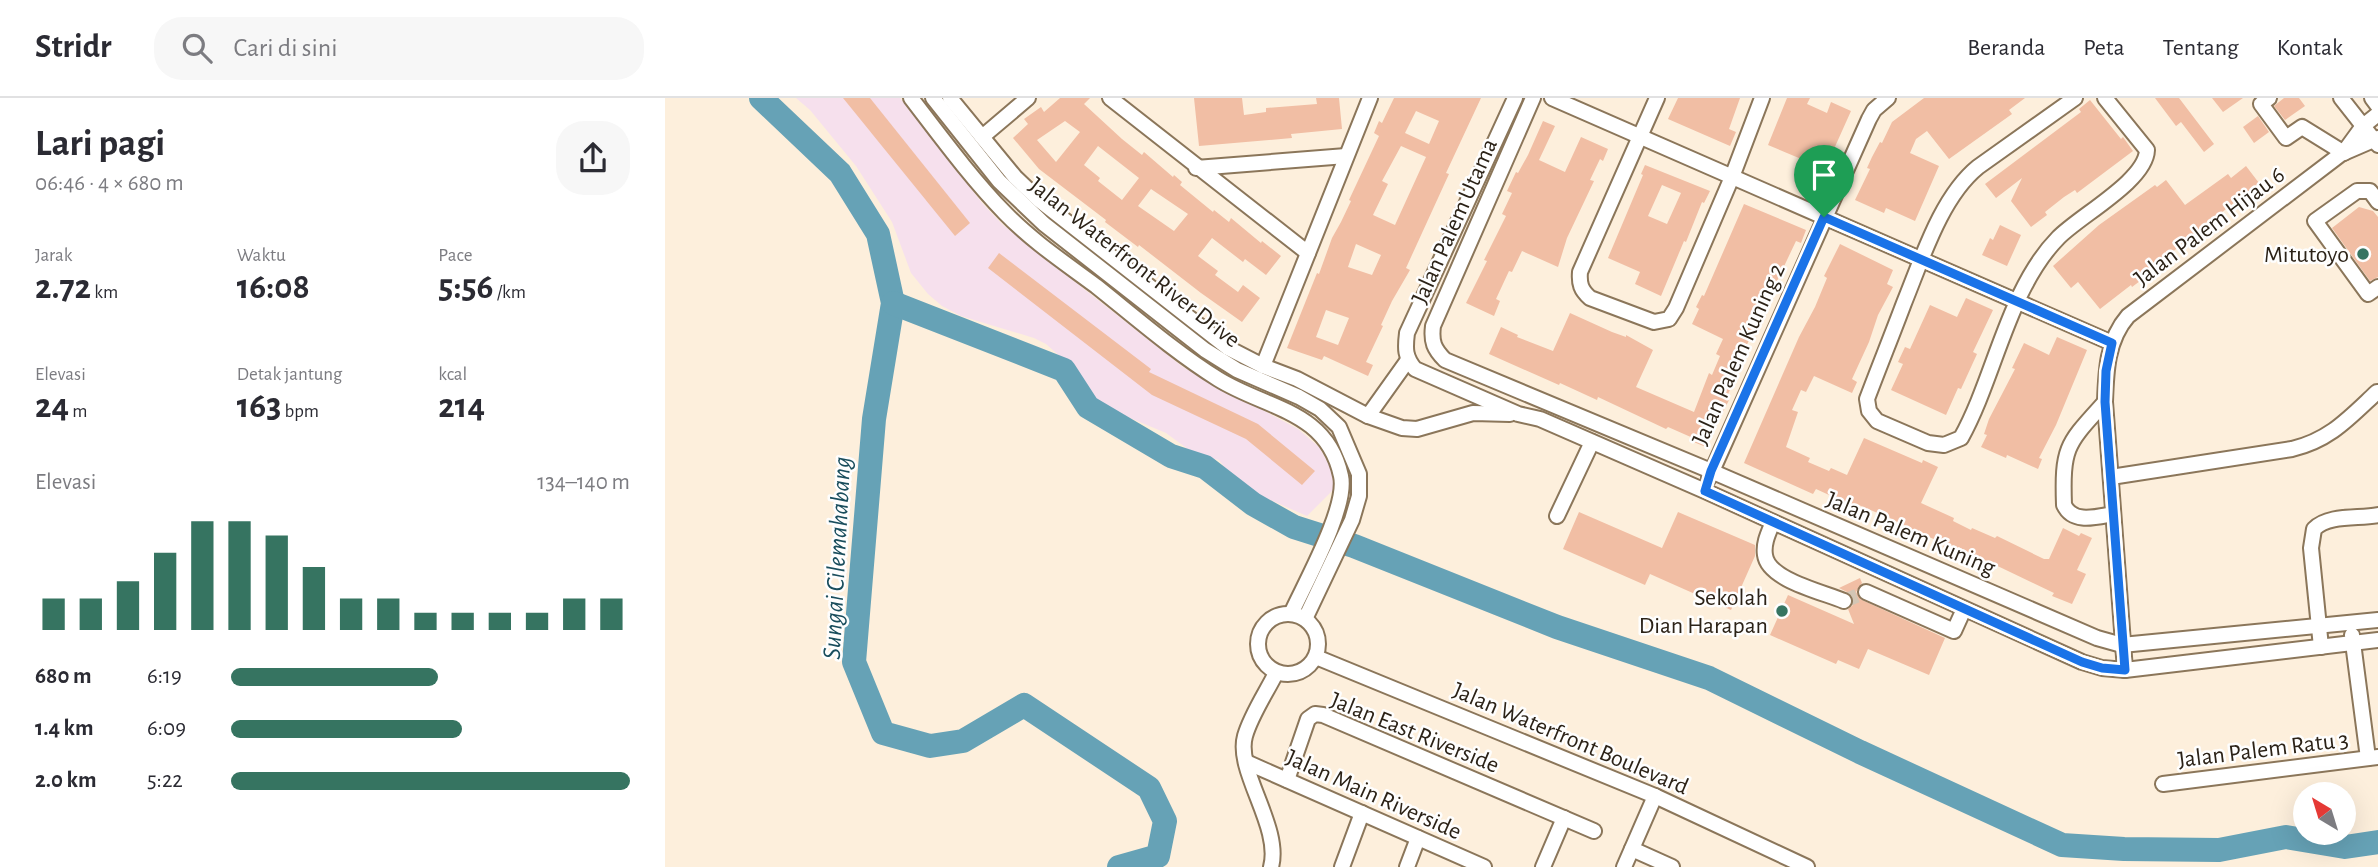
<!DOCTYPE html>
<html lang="id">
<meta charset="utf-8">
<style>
:root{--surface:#fff;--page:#f7f7f7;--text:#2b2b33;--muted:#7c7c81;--line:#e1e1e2;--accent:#367461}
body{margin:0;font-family:"Alegreya Sans",sans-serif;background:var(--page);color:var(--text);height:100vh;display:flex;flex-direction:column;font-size:26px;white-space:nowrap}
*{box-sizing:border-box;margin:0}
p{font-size:23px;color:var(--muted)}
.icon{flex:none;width:38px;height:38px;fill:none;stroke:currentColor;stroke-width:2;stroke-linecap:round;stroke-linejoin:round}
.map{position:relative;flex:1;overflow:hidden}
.side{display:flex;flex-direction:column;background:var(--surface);width:665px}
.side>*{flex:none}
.needle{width:46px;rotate:322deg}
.buttons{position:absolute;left:1628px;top:684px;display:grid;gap:14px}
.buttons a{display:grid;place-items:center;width:63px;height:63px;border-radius:50%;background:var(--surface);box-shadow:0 7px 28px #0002;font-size:35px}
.pin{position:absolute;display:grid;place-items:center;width:60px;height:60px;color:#fff;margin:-72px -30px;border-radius:50% 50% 50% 0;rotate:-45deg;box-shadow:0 0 7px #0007}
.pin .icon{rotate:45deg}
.round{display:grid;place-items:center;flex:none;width:74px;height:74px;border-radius:28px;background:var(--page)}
.headline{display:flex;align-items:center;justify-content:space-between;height:119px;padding:0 35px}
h1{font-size:38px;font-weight:700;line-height:52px}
.stats{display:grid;grid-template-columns:repeat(3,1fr);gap:10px;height:119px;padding:7px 35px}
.stats div{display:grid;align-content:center}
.stats b{font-size:35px;font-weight:700}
.stats small{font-size:19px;font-weight:400}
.stats p{font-size:19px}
.chart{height:196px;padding:14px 35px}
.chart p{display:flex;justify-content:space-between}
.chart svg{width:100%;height:126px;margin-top:7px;stroke:var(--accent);stroke-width:6}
ul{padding:0 35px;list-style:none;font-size:23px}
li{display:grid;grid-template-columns:112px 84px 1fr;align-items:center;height:52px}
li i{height:18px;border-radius:9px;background:var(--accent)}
header{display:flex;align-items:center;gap:42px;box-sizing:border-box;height:98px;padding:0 35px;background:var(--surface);border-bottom:2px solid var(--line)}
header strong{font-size:33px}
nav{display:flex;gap:38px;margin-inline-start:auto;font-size:24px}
.search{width:490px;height:63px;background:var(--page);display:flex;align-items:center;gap:18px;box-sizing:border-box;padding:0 24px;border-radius:28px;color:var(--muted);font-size:26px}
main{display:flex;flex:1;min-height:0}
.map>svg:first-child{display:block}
.commercial{fill:#f6e0ed}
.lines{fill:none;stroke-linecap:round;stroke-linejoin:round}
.river{stroke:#66a2b6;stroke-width:24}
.building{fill:#f1bea4;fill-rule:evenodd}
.minor-tunnel{stroke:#d3c6b5;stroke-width:14;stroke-dasharray:14 7;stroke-linecap:butt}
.minor-casing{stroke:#8b765a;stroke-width:18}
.minor{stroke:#fff;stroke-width:14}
.route-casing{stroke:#fff;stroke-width:14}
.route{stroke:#1a73e8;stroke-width:9}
.poi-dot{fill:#367461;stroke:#fefefe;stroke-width:2.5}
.labels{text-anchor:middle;stroke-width:5;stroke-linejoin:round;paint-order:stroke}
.street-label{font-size:24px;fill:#2b2217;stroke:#fefefe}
.poi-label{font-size:24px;fill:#2b2217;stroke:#fefefe;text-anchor:end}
.water-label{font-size:26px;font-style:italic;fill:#194d5c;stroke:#fefefe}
</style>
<header>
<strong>Stridr</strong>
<div class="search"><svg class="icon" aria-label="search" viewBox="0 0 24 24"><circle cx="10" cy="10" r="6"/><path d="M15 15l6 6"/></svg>Cari di sini</div>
<nav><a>Beranda</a><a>Peta</a><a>Tentang</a><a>Kontak</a></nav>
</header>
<main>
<section class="side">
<div class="headline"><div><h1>Lari pagi</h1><p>06:46 · 4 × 680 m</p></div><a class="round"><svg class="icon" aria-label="share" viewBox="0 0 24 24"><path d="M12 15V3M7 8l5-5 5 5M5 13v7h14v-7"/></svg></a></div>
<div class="stats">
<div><p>Jarak</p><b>2.72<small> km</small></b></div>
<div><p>Waktu</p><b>16:08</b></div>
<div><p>Pace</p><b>5:56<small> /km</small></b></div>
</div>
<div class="stats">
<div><p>Elevasi</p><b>24<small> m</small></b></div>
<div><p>Detak jantung</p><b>163<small> bpm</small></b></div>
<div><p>kcal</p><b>214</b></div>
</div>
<div class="chart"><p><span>Elevasi</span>134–140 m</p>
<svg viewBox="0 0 160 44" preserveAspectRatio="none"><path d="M5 44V33M15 44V33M25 44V27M35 44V17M45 44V6M55 44V6M65 44V11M75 44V22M85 44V33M95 44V33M105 44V38M115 44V38M125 44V38M135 44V38M145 44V33M155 44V33"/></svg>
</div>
<ul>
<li><b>680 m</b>6:19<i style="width:52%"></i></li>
<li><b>1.4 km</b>6:09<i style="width:58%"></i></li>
<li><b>2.0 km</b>5:22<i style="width:100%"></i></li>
</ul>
</section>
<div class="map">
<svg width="1713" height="769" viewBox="0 0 1713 769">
<rect width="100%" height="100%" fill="#fdefdc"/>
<polygon class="commercial" points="131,0 235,0 318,106 338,127 518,269 633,331 654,349 666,370 669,391 642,418 587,394 563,374 554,362 531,357 501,335 446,312 430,302 417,290 398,261 381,246 369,240 296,218 277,208 263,196 246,175 227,124 191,68 145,12"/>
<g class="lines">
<g class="river">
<polyline points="96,0 175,75 213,136 228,205 209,321 189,564 218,635 265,648 298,643 359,607 484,690 500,723 493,758 454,769"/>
<polyline points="228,205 399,272 423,309 506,358 540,369 588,406 629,429 689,448 892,529 1044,580 1195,654 1397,747 1459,751 1554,752 1621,739 1680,749 1713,744"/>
</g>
</g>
<g class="building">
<polygon points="178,0 205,0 305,125 290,138"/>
<path d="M395 0H425L419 6 457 41 477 57 479 54 508 79 509 77 517 84 515 87 548 114 549 112 564 124 566 120 596 145 597 143 616 158 601 177 580 161 578 164 547 140 533 158 553 173 550 177 573 194 578 187 595 200 577 224 536 195 474 147 473 149 440 124 441 122 374 71 348 40 363 26 359 21 376 9 379 14ZM400 23 415 34 391 64 372 42ZM433 48 474 80 457 102 433 83 435 80 419 67ZM486 91 523 116 509 133 473 108Z"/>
<polygon points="529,0 577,0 579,17 601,14 601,10 652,6 651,0 674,0 677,31 626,36 627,40 534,48"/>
<path d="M729 0H816L781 75 784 76 741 170 745 172 727 203 716 227 718 228 701 264 708 267 703 278 659 258 657 262 622 250 652 175 654 176 667 140 676 124 686 103 684 102 714 38 709 35 714 23 717 25ZM751 13 774 23 764 46 740 35ZM736 48 761 59 730 127 708 117 723 86 717 83ZM691 146 716 157 707 177 683 169ZM661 212 684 220 673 247 651 239Z"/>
<polygon points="1013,0 1075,0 1064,31 1071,34 1065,48 1003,21"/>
<polygon points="1122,0 1145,0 1142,6 1162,15 1166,4 1186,13 1160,71 1103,47"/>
<polygon points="1259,0 1360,0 1344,12 1347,16 1284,61 1262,33 1251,41 1245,55 1274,68 1250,123 1221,110 1219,115 1190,102 1205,71 1202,70 1207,59 1215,44 1217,45 1227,24"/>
<polygon points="1490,0 1514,0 1549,46 1539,54 1516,24 1511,28"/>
<polygon points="1547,0 1578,0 1558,14"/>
<polygon points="1619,0 1634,0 1640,8 1620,22 1609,8"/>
<polygon points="1425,2 1456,41 1458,39 1468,53 1412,95 1410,92 1399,99 1380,114 1382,117 1366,129 1346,103 1357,80 1331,100 1320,86 1416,14 1414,11"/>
<polygon points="1593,18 1604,34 1589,45 1578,29"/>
<polygon points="878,23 890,28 874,62 900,74 916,39 943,51 938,63 935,61 925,82 929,83 902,140 893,169 857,153 847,174 844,173 831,201 835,203 829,218 801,205 822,163 819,162 841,118 837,116 847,95 842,93 851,74 853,75 863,57"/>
<path d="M980 67 1045 93 1039 105 1037 104 1021 144 1019 143 996 198 970 186 975 174 943 160 978 77 976 76ZM997 87 1016 95 1002 126 983 118Z"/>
<polygon points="1581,68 1594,85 1556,115 1559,118 1532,139 1534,143 1525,150 1520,144 1478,177 1479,180 1467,189 1466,187 1435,211 1413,184 1406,190 1388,168 1434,127 1490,87 1492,89 1501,82 1520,107 1563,76 1566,80"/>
<polygon points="1079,106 1141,132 1136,145 1131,143 1078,255 1080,256 1061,301 1064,302 1041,349 1026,343 1028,340 1003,329 1001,331 933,299 932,302 895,285 894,287 824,256 836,229 853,237 852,239 888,253 905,215 947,234 961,239 961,237 988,252 971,289 1029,314 1044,275 1047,277 1055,258 1051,256 1058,241 1027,226 1034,211 1031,209 1037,197 1039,198"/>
<polygon points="1694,109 1708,113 1713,119 1713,179 1705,183 1667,130"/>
<polygon points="1335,127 1356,137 1342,168 1317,157 1325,140 1328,142"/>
<polygon points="1175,146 1228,172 1222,186 1228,189 1213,217 1204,244 1187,281 1192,284 1187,295 1149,278 1141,294 1136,292 1127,312 1133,314 1121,349 1145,360 1143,364 1164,373 1166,370 1182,377 1199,340 1257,365 1258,362 1273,369 1256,405 1289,420 1288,423 1306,432 1307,430 1330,440 1332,438 1379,461 1384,461 1398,430 1414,438 1416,435 1427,440 1412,472 1421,476 1407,506 1387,498 1389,495 1293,449 1291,455 1278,449 1280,446 1255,435 1253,441 1241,435 1243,429 1222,419 1189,405 1188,408 1151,391 1148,396 1079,365 1134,239 1150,209 1162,180 1159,178"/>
<polygon points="334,155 486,271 484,274 593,326 650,373 637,387 581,341 487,297 323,170"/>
<polygon points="1301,200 1328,212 1308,254 1312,256 1296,291 1293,290 1281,317 1226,292 1238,266 1233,264 1240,249 1245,251 1265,207 1292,219"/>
<polygon points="1392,239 1422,252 1391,327 1374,360 1377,361 1373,371 1342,357 1341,360 1316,349 1322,337 1319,336 1324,321 1350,271 1347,270 1359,245 1384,257"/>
<polygon points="914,414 997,450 1013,414 1090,447 1090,458 1066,512 985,476 980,487 898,451"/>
<polygon points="1195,480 1197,485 1191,494 1197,502 1280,540 1264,577 1203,551 1194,571 1173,562 1171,566 1105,537 1123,497 1189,526 1183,511 1188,507 1188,501 1186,496 1174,490"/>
</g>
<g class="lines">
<polyline class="minor-tunnel" points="1179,503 1201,494"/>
<defs>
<g id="minor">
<path d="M246 0C276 39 306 80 340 115 367 143 400 165 431 188 471 220 510 254 553 281 601 311 662 312 676 378 683 409 640 485 626 516"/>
<polyline points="268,0 334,83 379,126 540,252 572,272 634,299 655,311 674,329 694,376 694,398 687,422 640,521"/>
<polyline points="285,0 350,79 374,102 563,250 598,268 632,281 703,318 737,330 752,331 808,315 845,316"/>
<polyline points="445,0 643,155"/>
<path d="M850 0 742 235C740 251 740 259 750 271L853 316 875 321 1040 393 1417 564 1437 570 1460 572 1713 542"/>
<path d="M868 0 768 228C766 244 769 251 780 262L1046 373 1432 540 1457 547 1713 522"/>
<polyline points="887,0 1447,245"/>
<path d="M992 0 915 174C914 186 916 192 925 200L989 224 1004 221 1011 210 1067 79 1097 0"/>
<path d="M1410 0 1313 69C1276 99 1257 161 1239 205 1227 237 1214 269 1202 301L1204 313 1212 323 1263 345 1279 347 1296 340C1330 279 1343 191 1393 140 1414 118 1481 83 1482 52L1440 0"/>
<polyline points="1604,0 1596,6 1621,40 1637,29 1679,55"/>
<polyline points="1676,0 1713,47"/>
<polyline points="1707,0 1713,8"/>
<polyline points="317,39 363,0"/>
<polyline points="1679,54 1698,28 1713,16"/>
<polyline points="531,70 681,58"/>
<polyline points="1713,104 1705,93 1692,93 1650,123 1703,196 1713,189"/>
<polyline points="598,268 705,0"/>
<path d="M1440 304C1402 346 1397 348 1399 407 1408 426 1431 419 1448 416"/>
<polyline points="703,318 743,262"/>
<path d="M1446 379 1627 351C1665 342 1684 320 1712 294"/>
<polyline points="1044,380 1204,21 1209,12 1223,0"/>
<polyline points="892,418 927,344"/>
<path d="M1108 424C1104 434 1098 445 1100 457 1103 482 1158 494 1179 503"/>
<polyline points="1201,494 1289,533 1299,511"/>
<circle cx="623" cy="546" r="30"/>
<polyline points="1687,537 1703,660"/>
<path d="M1656 549 1646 450 1649 431C1664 416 1694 421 1713 417"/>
<polyline points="651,559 990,698 1142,769"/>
<path d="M1460 572 1440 304C1441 273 1442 242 1463 218L1676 56 1713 40"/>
<polyline points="581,664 819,769"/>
<polyline points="622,682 643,621 650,616 658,617 929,733"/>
<polyline points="1498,686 1713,659"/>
<polyline points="967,751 1007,769"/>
<path d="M606 769C617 729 570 673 580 638 586 617 601 595 611 575"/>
<polyline points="677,769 697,715"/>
<polyline points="742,769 753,740"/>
<polyline points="878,769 899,720"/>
<polyline points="959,769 990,698"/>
</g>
</defs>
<use href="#minor" class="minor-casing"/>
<use href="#minor" class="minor"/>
</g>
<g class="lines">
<defs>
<polygon id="route" points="1159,119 1447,245 1441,273 1440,304 1460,572 1437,570 1417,564 1040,393 1046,373"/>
</defs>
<use href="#route" class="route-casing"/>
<use href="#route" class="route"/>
</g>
<g class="poi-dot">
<circle cx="1698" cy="156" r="7"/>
<circle cx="1117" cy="513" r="7"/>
</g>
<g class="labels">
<g class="street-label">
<text transform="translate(789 123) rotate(-66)" y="8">Jalan Palem Utama</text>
<text transform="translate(1544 128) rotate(-37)" y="8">Jalan Palem Hijau 6</text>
<text transform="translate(470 164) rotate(38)" y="8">Jalan Waterfront River Drive</text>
<text transform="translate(1073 256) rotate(-66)" y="8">Jalan Palem Kuning 2</text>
<text transform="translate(1246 435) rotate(23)" y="8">Jalan Palem Kuning</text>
<text transform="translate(750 634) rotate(22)" y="8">Jalan East Riverside</text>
<text transform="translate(906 640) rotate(23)" y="8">Jalan Waterfront Boulevard</text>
<text transform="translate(1598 651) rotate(-7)" y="8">Jalan Palem Ratu 3</text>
<text transform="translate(709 696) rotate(24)" y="8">Jalan Main Riverside</text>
</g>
<g class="poi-label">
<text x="1684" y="164">Mitutoyo</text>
<text x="1103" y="507">Sekolah<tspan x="1103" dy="28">Dian Harapan</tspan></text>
</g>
<g class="water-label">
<text transform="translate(171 460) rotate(-87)" y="9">Sungai Cilemahabang</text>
</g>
</g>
</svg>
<div class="buttons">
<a><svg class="needle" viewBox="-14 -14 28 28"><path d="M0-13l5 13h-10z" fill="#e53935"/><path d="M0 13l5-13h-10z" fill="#7c7c81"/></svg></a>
</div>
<div class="pin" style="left:1159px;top:119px;background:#1e9e55"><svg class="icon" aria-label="arrive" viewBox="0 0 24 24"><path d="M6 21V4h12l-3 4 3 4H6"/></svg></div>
</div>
</main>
